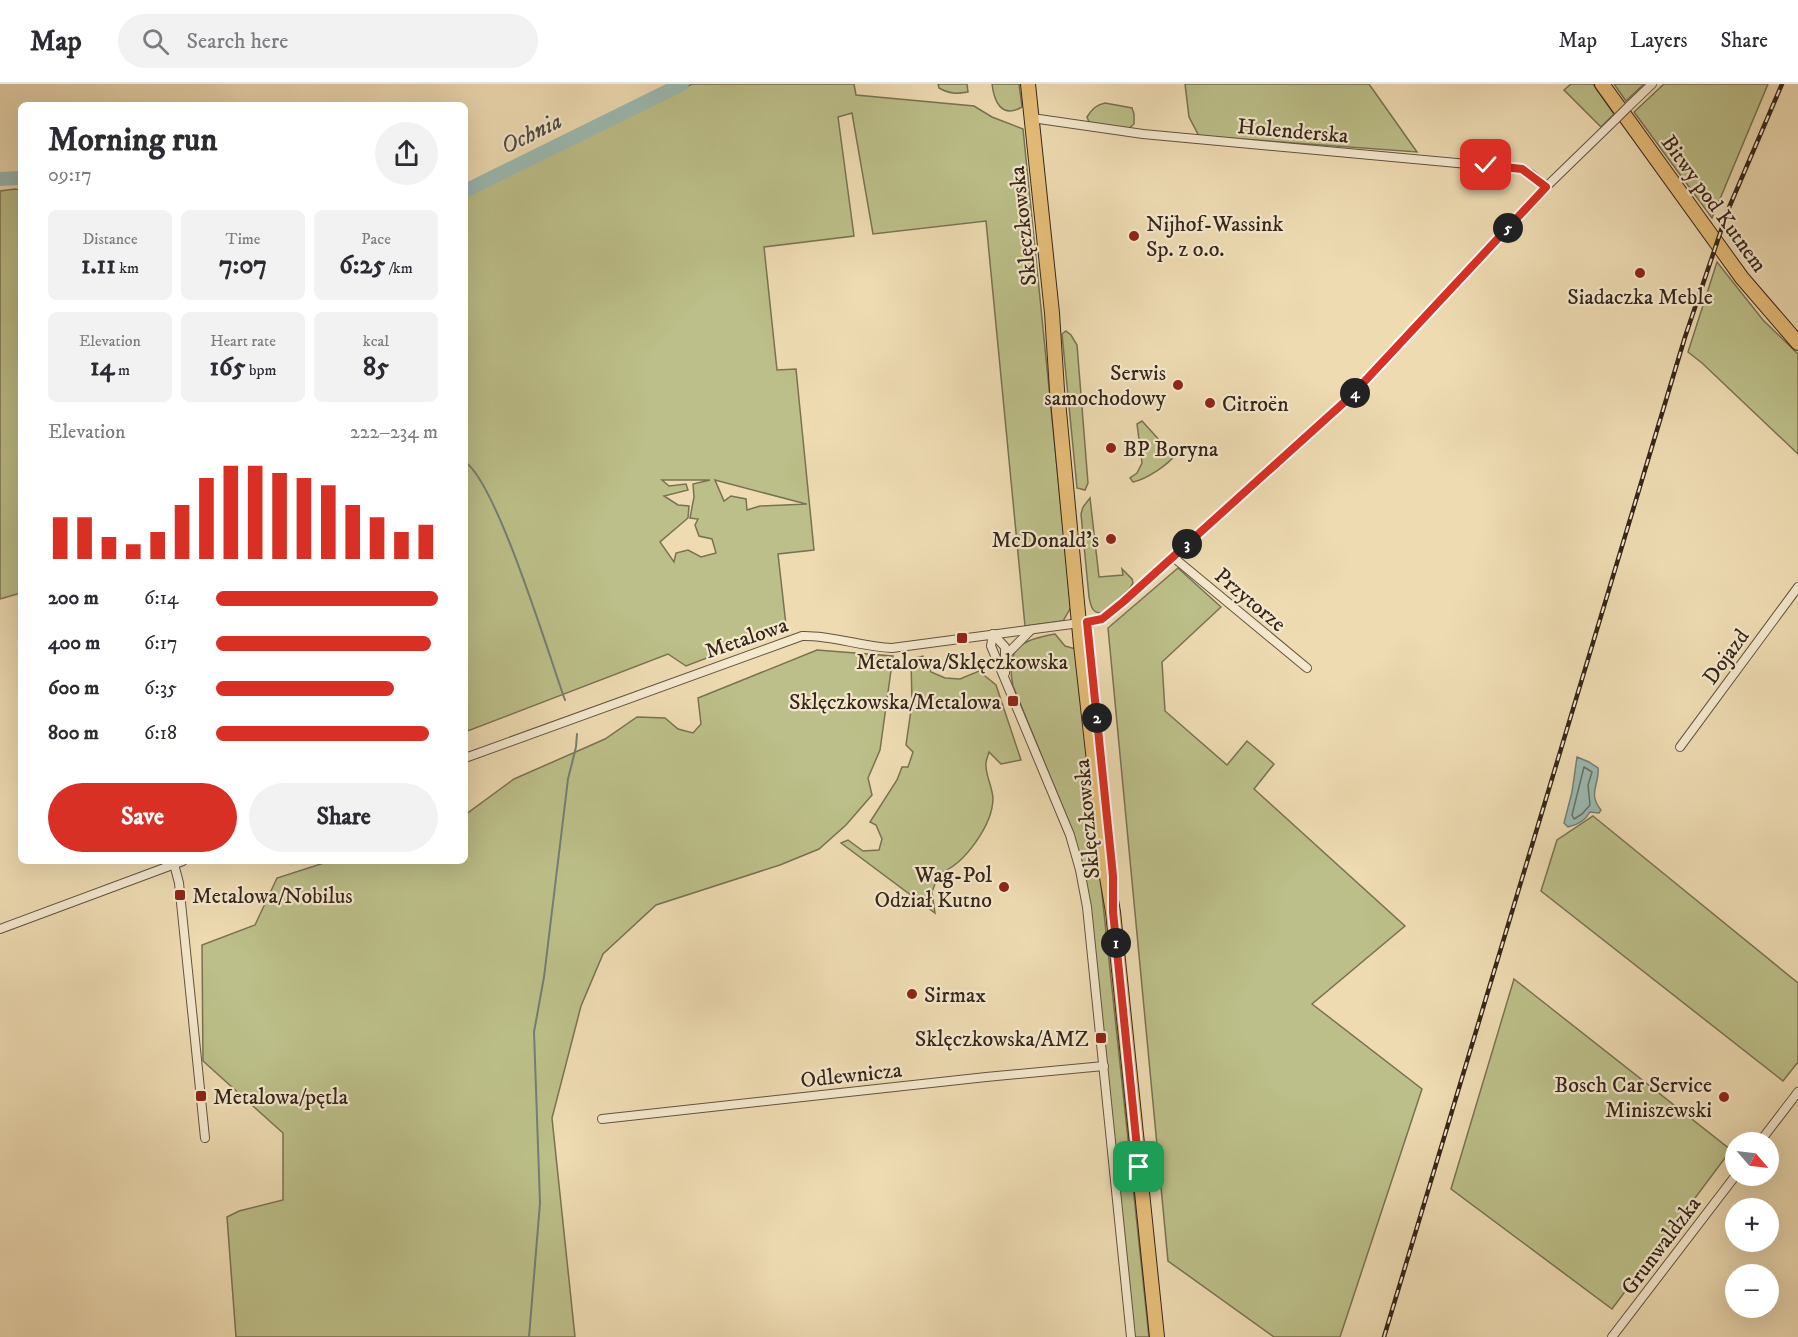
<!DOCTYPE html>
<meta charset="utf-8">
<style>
:root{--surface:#fff;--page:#f2f2f3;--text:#2b2b33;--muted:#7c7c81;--line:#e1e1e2;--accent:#d93025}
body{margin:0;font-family:"IM FELL DW Pica",serif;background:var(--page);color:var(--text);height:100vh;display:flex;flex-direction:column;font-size:22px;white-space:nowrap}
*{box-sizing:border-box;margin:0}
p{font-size:20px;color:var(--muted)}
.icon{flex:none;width:33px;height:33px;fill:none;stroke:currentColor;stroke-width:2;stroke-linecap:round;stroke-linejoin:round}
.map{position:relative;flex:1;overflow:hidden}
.side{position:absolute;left:18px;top:18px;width:450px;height:762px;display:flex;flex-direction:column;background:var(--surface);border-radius:9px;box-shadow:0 6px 24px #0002}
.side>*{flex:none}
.needle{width:39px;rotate:118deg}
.fabs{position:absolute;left:1725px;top:1048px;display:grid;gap:12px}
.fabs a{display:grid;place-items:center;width:54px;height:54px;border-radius:50%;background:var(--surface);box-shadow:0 6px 24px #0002;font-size:30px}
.pin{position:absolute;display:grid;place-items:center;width:51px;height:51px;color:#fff;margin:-26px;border-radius:12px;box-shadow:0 3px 9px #0006}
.km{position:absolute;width:30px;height:30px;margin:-15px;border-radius:50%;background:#222;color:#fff;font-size:16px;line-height:30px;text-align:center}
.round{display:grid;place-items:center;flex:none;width:63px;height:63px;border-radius:32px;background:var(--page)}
.head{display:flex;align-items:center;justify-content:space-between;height:102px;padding:0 30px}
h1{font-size:33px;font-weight:700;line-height:45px}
.stats{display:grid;grid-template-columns:repeat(3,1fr);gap:9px;height:102px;padding:6px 30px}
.stats div{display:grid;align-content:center;border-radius:9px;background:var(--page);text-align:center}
.stats b{font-size:26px;font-weight:700}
.stats small{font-size:16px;font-weight:400}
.stats p{font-size:16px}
.chart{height:168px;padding:12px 30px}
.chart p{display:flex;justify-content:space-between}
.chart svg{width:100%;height:108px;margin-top:6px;stroke:var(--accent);stroke-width:6}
.primary-button{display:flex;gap:12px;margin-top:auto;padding:12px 30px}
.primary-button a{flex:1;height:69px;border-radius:36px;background:var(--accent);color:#fff;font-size:24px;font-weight:700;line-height:69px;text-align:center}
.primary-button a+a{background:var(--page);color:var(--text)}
ul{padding:0 30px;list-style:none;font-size:20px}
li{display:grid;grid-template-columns:96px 72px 1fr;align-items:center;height:45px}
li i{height:15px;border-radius:8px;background:var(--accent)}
header{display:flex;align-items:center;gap:36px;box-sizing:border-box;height:84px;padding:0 30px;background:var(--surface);border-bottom:2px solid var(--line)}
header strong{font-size:28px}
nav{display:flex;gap:33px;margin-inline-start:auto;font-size:21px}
.search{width:420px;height:54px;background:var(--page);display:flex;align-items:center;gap:15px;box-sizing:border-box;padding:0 21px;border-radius:33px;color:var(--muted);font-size:22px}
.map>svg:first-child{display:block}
.green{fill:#bcbf89;stroke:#797252;stroke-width:1.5;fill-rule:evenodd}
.water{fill:#9bbab2;stroke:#737e75;stroke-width:1.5}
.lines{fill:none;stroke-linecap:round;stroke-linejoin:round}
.shore{stroke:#687066;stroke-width:1.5}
.stream{stroke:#737e75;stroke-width:2}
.river{stroke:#9bbab2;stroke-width:14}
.minor-casing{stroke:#645240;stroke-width:10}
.primary-casing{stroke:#36251a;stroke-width:16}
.minor{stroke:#f4e8cd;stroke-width:8}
.primary{stroke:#e7be79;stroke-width:14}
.rail-casing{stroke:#36251a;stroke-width:4.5}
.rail{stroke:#f4e8cd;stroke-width:2;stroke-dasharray:7;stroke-linecap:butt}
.minor-bridge-casing{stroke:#645240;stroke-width:10;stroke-linecap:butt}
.minor-bridge{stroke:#f4e8cd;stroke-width:8}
.route-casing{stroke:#fff;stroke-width:12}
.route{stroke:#d93025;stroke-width:8}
.poi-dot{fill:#8f2418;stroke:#f4e8cd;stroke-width:2}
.labels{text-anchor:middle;stroke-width:4.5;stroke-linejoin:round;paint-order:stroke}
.street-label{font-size:22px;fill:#36251a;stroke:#f4e8cd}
.poi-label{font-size:22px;fill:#36251a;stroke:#f4e8cd;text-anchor:start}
.water-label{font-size:24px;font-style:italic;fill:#4f4a40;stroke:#f4e8cd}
</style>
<header>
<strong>Map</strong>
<div class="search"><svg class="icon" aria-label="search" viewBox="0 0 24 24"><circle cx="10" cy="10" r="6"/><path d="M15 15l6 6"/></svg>Search here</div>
<nav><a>Map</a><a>Layers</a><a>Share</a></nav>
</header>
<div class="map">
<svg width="1798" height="1253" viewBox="0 0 1798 1253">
<rect width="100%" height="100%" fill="#eedbb2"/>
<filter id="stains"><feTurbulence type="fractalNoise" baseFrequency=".00333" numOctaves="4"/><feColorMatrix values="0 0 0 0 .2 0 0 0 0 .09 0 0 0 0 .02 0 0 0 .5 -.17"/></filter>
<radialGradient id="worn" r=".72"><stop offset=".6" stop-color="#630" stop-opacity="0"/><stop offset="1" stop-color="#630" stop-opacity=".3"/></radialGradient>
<g class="green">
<path d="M692 0H854L856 11 974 22 992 33 1023 45 1071 523 1063 537 1025 542 986 137 873 150 852 29 838 33 854 152 764 163 777 286 796 285 814 466 778 470 786 541 783 545 686 582 668 570 465 648V109L538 77 619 33 654 19ZM662 396H710L693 400 694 413 690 434 698 435 695 441 699 452 712 455 716 469 701 473 688 466 676 469 674 478 660 458 688 434 689 422 678 421 664 412 688 406 686 400 669 402ZM715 396 806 420H807L760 422 747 426 746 415 731 412 724 417Z"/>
<path d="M938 0H967L968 8C956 10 950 10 939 4Z"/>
<path d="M992 0H1019L1022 23C1001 35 994 17 992 0Z"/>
<polygon points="1185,0 1369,0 1417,68 1199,52 1189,33"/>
<polygon points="1571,0 1593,0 1614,30 1601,43 1564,6"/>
<polygon points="1614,0 1644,0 1626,17"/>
<polygon points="1664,0 1768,0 1712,134 1634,28"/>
<path d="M1105 19 1132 24 1134 30V40L1128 45 1089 38 1087 33C1092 25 1096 21 1105 19Z"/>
<polygon points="15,105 21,106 21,509 0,515 0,107"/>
<polygon points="1717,178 1763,236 1798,270 1798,370 1702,279 1688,268"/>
<polygon points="1066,247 1071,251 1077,261 1088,399 1085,406 1077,404 1062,250"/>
<path d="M1142 337 1172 370 1176 367 1177 369C1168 381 1147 395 1133 398L1130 394 1137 389 1142 379 1137 340Z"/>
<path d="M1090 414 1099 493 1123 491 1122 485 1132 495 1133 499 1130 504 1104 529C1092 530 1091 523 1089 513L1081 430 1083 423Z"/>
<polygon points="1178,484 1221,523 1162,578 1165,627 1227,681 1247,657 1274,680 1254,705 1405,842 1312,920 1422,1005 1340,1253 1274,1253 1168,1177 1108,544"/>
<path d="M1055 550 1065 562 1076 565 1149 1253H1134L1097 891 1070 741 1013 602C1005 564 1020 556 1055 550Z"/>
<polygon points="817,566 893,572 880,666 868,694 872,711 846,741 819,765 780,781 656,821 603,870 581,922 552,1034 575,1253 236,1253 227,1133 239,1127 283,1116 283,1049 203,977 202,861 255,841 277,794 330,777 465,777 465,731 514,695 605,655 637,633 665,634 678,645 693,649 701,640 698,614"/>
<path d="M923 572 931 588 945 594 960 595 979 587 996 601 1021 676 1001 680 989 668C988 672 985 678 986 682 986 692 992 702 993 714 993 740 964 782 939 789L932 808 935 829 841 759 848 756 863 767 879 766 882 755 876 741 870 738 897 696 902 683H908L913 668 906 661 912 619 911 575Z"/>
<polygon points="1593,732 1798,899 1798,978 1783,997 1541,807 1557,756"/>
<polygon points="1514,895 1731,1066 1612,1225 1451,1105"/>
</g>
<path class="water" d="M1577 673 1589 678 1598 684C1600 700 1587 709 1601 726L1599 729 1590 728C1585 737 1578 741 1568 743L1564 739 1572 708Z"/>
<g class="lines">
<polygon class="shore" points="1584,683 1592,688 1588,701 1590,721 1582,730 1574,735 1572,731"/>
<g class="stream">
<path d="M465 378C497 399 549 572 565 616"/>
<polyline points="529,1253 540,1119 534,948 544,893 568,695 576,663 577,650"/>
</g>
<g class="river">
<polyline points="0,95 21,94"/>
<polyline points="465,107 682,0"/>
</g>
<defs>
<g id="minor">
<polyline points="1628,23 1652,0"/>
<polyline points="1032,34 1143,50 1522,85 1531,90 1546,103"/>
<polyline points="1173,473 1307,584"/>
<polyline points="993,550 991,562 1070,751 1080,786 1087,823 1131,1253"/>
<polyline points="993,550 1005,563 1005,589"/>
<polyline points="1006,571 1031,546"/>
<polyline points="1680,663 1798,503"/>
<path d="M465 674 802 552C833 551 861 563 892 564L1087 538 1102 535 1123 518 1350 313 1546 103 1616 35"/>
<polyline points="174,780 179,799 205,1054"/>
<polyline points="0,845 183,777"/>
<polyline points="602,1035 986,993 1104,982"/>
<polyline points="1759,1059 1798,1008"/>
<polyline points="1612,1253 1736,1091"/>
</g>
<g id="primary">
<polyline points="1028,0 1052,229 1057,306 1081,561 1107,793 1113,828 1157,1253"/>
<polyline points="1602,0 1742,194 1798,259"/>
</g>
</defs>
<use href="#minor" class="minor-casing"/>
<use href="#primary" class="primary-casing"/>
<use href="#minor" class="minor"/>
<use href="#primary" class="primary"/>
<defs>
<polyline id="rail" points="1384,1253 1685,253 1728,126 1782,0"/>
</defs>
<use href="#rail" class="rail-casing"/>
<use href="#rail" class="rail"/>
<defs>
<polyline id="minor-bridge" points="1616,35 1628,23"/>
</defs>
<use href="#minor-bridge" class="minor-bridge-casing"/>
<use href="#minor-bridge" class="minor-bridge"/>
</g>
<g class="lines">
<defs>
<polyline id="route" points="1139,1083 1113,828 1113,792 1087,538 1102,535 1123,518 1350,313 1546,103 1522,85 1486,81"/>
</defs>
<use href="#route" class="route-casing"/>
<use href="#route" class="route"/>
</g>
<g class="poi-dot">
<circle cx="1134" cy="152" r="6"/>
<circle cx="1640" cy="189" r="6"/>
<circle cx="1178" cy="301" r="6"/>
<circle cx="1210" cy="319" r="6"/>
<circle cx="1111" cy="364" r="6"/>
<circle cx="1111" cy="455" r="6"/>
<rect x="956" y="548" width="12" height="12" rx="3"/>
<rect x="1007" y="611" width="12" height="12" rx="3"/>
<circle cx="1004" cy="803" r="6"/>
<rect x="174" y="805" width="12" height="12" rx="3"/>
<circle cx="912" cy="910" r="6"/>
<rect x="1095" y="948" width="12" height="12" rx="3"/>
<rect x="195" y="1006" width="12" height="12" rx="3"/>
<circle cx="1724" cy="1013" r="6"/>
</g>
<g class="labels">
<g class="street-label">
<text transform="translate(1293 46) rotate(5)" y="8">Holenderska</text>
<text transform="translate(1715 119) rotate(54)" y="8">Bitwy pod Kutnem</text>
<text transform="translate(1022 142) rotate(-96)" y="8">Sklęczkowska</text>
<text transform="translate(1251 515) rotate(40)" y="8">Przytorze</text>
<text transform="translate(746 553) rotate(-19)" y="8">Metalowa</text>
<text transform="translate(1725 572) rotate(-54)" y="8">Dojazd</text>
<text transform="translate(1086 735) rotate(-95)" y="8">Sklęczkowska</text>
<text transform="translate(851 990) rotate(-6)" y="8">Odlewnicza</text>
<text transform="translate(1660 1161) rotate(-53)" y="8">Grunwaldzka</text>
</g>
<g class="poi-label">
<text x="1146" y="147">Nijhof-Wassink<tspan x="1146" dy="25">Sp. z o.o.</tspan></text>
<text x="1640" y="220" text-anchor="middle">Siadaczka Meble</text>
<text x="1166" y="296" text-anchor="end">Serwis<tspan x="1166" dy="25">samochodowy</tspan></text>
<text x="1222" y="327">Citroën</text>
<text x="1123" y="372">BP Boryna</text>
<text x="1099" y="463" text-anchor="end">McDonald's</text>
<text x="962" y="585" text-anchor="middle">Metalowa/Sklęczkowska</text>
<text x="1001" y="625" text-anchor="end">Sklęczkowska/Metalowa</text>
<text x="992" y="798" text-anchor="end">Wag-Pol<tspan x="992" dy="25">Odział Kutno</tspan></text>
<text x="192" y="819">Metalowa/Nobilus</text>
<text x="924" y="918">Sirmax</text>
<text x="1089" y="962" text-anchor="end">Sklęczkowska/AMZ</text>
<text x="1712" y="1008" text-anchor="end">Bosch Car Service<tspan x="1712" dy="25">Miniszewski</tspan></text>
<text x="213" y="1020">Metalowa/pętla</text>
</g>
<g class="water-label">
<text transform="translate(531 49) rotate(-26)" y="8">Ochnia</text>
</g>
</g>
<rect width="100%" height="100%" filter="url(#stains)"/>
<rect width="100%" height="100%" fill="url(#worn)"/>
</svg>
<div class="fabs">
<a><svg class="needle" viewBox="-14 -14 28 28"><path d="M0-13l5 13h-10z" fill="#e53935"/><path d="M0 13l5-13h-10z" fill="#7c7c81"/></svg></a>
<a>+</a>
<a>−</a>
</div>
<div class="pin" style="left:1139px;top:1083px;background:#1e9e55"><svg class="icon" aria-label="arrive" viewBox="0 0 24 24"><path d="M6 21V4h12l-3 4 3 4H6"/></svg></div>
<div class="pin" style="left:1486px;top:81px;background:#d93025"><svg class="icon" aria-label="check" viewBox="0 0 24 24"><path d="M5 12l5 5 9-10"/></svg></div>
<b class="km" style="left:1116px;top:859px">1</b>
<b class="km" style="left:1097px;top:634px">2</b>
<b class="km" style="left:1187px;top:460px">3</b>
<b class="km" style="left:1355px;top:309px">4</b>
<b class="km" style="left:1508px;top:144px">5</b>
<section class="side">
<div class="head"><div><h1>Morning run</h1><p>09:17</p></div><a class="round"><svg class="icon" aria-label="share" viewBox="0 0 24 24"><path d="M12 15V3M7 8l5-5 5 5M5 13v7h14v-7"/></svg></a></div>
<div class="stats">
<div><p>Distance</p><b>1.11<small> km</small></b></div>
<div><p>Time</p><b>7:07</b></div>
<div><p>Pace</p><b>6:25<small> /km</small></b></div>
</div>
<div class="stats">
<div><p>Elevation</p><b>14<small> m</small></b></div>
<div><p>Heart rate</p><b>165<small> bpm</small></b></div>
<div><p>kcal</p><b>85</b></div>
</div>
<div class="chart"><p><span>Elevation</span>222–234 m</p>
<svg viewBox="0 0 160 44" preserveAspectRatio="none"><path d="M5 44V27M15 44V27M25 44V35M35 44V38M45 44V33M55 44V22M65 44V11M75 44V6M85 44V6M95 44V9M105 44V11M115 44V14M125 44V22M135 44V27M145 44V33M155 44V30"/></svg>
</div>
<ul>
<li><b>200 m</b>6:14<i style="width:100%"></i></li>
<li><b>400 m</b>6:17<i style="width:97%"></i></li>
<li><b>600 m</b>6:35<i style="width:80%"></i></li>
<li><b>800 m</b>6:18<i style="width:96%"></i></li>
</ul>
<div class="primary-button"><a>Save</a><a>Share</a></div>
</section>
</div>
